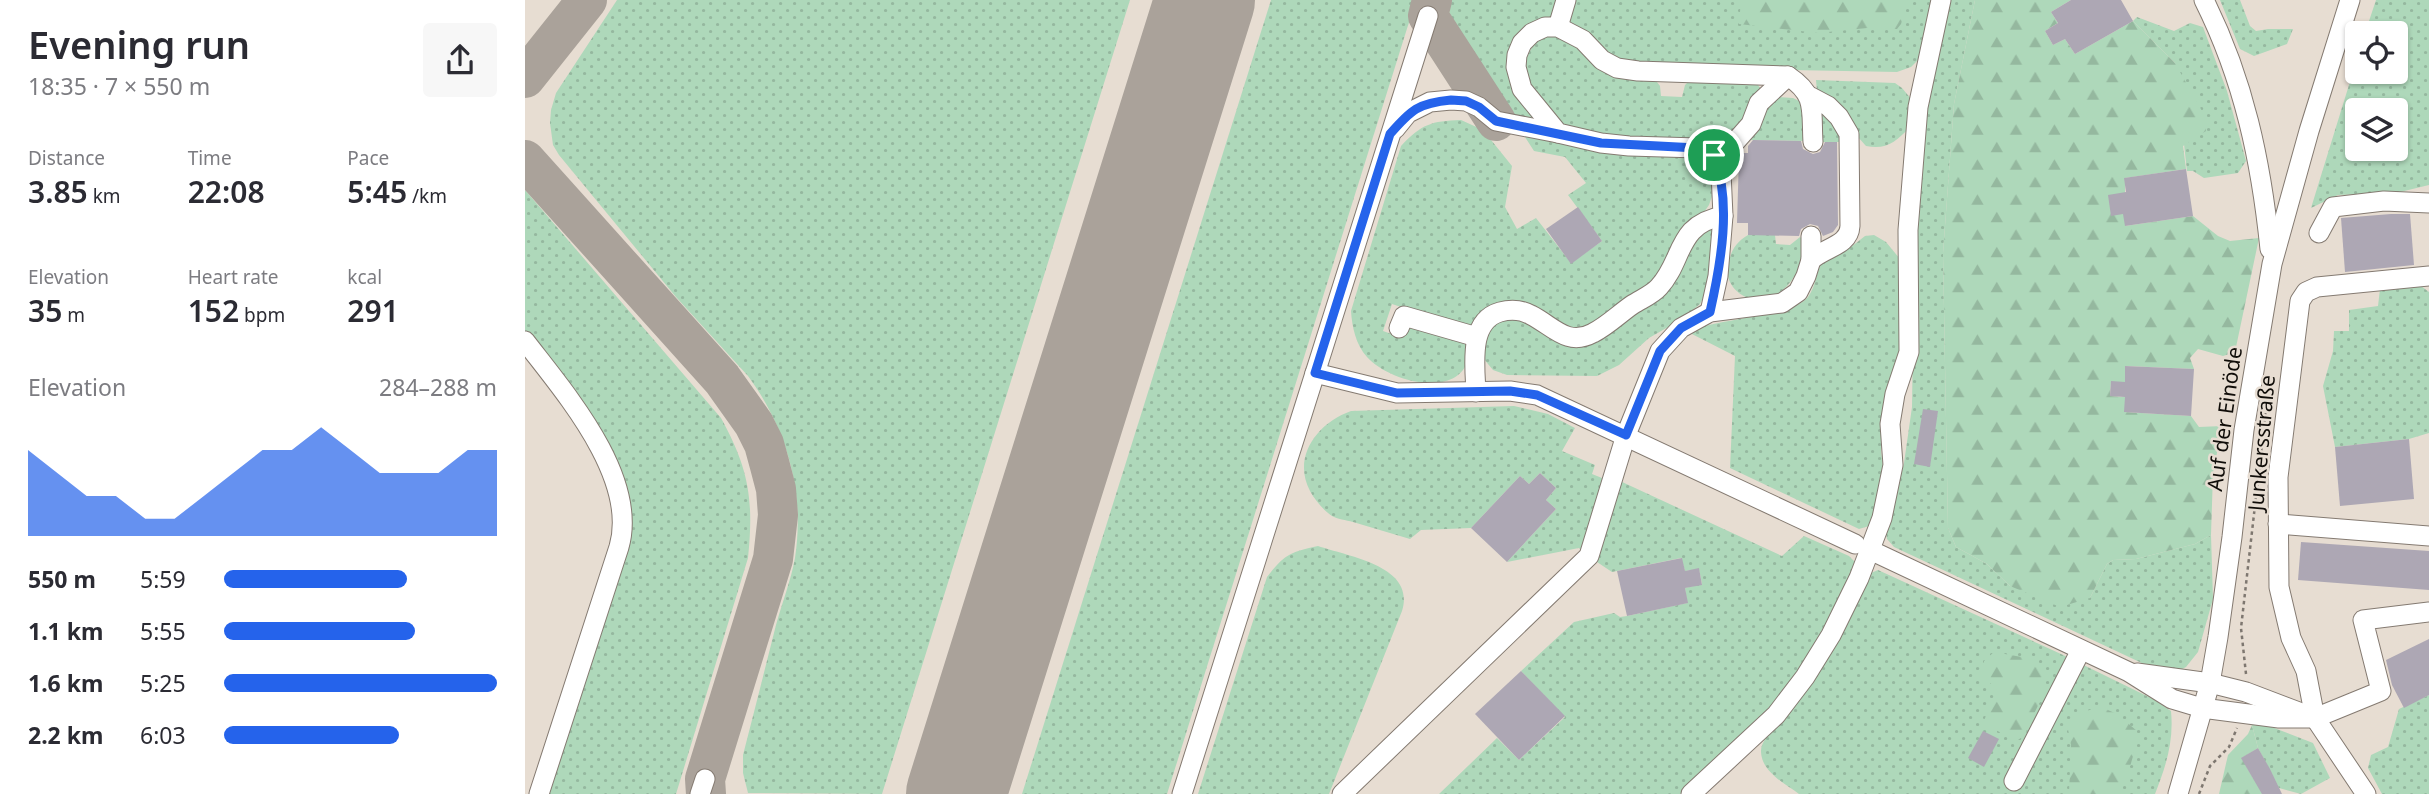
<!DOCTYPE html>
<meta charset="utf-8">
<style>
:root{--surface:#fff;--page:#f7f7f7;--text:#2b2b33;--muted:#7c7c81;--accent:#2563eb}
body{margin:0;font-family:"Noto Sans",sans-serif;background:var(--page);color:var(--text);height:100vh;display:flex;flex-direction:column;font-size:26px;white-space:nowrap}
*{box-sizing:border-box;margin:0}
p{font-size:23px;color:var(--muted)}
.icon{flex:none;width:38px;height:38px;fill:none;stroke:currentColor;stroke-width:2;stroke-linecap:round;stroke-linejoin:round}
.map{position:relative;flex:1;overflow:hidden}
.panel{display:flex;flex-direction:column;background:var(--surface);width:525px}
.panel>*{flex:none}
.controls{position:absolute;left:1820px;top:21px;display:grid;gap:14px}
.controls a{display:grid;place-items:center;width:63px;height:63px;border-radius:7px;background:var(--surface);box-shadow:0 2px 5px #0004;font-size:35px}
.pin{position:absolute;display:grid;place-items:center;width:60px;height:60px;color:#fff;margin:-30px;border:4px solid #fff;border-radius:50%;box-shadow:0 2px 7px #0007}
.round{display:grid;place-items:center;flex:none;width:74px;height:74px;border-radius:7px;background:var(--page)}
.head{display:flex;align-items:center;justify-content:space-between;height:119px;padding:0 28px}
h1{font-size:38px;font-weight:600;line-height:52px}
.metrics{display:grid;grid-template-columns:repeat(3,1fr);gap:10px;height:119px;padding:7px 28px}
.metrics div{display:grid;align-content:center}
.metrics b{font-size:30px;font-weight:600}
.metrics small{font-size:19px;font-weight:400}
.metrics p{font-size:19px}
.chart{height:196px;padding:14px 28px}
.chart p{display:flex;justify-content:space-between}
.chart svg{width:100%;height:126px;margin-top:7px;fill:var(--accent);opacity:.7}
ul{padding:0 28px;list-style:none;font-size:23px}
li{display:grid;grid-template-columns:112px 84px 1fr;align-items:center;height:52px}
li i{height:18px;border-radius:9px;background:var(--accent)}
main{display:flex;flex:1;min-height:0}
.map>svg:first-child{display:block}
.grass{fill:url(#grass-dots);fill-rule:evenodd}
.forest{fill:url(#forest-firs)}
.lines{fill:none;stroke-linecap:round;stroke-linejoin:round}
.taxiway{stroke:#aaa29a;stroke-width:40}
.runway{stroke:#aaa29a;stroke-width:100}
.building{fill:#ada7b4}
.minor-casing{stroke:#847a71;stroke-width:21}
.path{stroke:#7e7770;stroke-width:2.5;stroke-dasharray:3.5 3.5;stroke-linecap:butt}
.minor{stroke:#fff;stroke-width:19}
.route-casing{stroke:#fff;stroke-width:14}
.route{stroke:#2563eb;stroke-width:9}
.labels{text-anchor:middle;stroke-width:5;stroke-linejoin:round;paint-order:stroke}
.street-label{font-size:21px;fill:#100d09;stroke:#e7ddd2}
</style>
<main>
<section class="panel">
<div class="head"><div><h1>Evening run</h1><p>18:35 · 7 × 550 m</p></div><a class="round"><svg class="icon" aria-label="share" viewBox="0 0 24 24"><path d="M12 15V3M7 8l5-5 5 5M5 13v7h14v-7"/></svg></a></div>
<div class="metrics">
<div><p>Distance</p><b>3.85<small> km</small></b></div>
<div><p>Time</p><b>22:08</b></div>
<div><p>Pace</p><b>5:45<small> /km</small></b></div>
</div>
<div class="metrics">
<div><p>Elevation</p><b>35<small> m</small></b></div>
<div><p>Heart rate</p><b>152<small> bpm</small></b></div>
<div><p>kcal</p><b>291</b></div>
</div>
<div class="chart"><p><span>Elevation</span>284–288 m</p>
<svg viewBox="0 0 160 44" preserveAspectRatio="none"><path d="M0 44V14L10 22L20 30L30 30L40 38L50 38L60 30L70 22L80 14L90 14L100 6L110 14L120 22L130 22L140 22L150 14L160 14V44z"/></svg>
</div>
<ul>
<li><b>550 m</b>5:59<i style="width:67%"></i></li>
<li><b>1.1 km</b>5:55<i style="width:70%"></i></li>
<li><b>1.6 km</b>5:25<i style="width:100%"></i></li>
<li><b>2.2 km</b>6:03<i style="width:64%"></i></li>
</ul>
</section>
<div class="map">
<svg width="1904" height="794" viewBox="0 0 1904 794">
<defs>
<pattern id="grass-dots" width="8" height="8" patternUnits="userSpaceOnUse" patternTransform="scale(1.75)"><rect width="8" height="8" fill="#aed8ba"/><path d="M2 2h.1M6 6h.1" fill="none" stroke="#95b89f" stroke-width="1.8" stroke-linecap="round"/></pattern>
<pattern id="forest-firs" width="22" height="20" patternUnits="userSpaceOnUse" patternTransform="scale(1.75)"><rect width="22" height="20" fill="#aed8ba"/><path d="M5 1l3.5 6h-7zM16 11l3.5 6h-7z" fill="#95b89f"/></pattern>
</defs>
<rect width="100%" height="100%" fill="#e7ddd2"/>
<g class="grass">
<path d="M92 0H605L357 794 223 793 218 773V755C229 712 240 669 251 625 257 603 266 580 270 558 280 492 262 429 223 376L151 297 34 155 28 145 25 123 26 110 31 93Z"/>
<polygon points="746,0 891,0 642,794 497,794"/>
<polygon points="926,0 1410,0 1396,57 1386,67 1372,72 1206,69 1095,63 1050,27 985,49 1022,123 987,117 930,28 924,15"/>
<polygon points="1423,0 1450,0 1429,104 1418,253 1423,528 1431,547 1462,564 1485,586 1565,598 1582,564 1588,560 1611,559 1670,544 1686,535 1688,599 1673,652 1661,667 1653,671 1621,665 1369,547 1362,539 1361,534 1379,463 1387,407 1389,264 1401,113"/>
<polygon points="1695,0 1715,0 1725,26 1731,31 1743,29 1768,29 1762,44 1729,56 1715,49"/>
<path d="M1851 0H1904V185L1871 193 1813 195 1786 208 1832 59V72H1871V33H1840ZM1832 110H1871V149H1832Z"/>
<polygon points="1612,17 1649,31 1665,23 1678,27 1702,91 1721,161 1713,173 1679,178 1668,171 1662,171 1650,63 1608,21"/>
<polygon points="1040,36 1129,78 1135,86 1136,96 1157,97 1160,85 1165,80 1231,82 1235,88 1219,123 1200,142 1104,140 1038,126 1019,105 1001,77 1000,61 1009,43 1019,37"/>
<path d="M1291 80 1370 83 1377 88 1387 100 1385 127C1371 142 1361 150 1341 146L1292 91Z"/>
<polygon points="1253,97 1268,98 1278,103 1281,141 1223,140 1243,105"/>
<polygon points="1293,107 1312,123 1315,142 1295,142"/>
<path d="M936 120 958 130 987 166 980 207 992 229 1011 218 1046 263 1077 241 1043 195 1061 183 1040 157 1009 151 996 131 1151 150 1179 160 1186 174 1187 196 1184 205 1130 282 1071 323 1050 333 1008 310 939 328 867 304 858 331 875 337 880 324 942 341C943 348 945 357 942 363 927 399 862 380 842 357 831 345 827 327 826 311L876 146C897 124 906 121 936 120Z"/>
<path d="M0 190 196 418C224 469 229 500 223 558L151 794H18L100 542 95 487 0 335Z"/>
<polygon points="1181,230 1194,230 1181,292 1175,304 1157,319 1124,338 1094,365 1072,376 982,375 968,370 958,358 963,329 986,316 1068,341"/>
<path d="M1223 235H1250L1251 244 1265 245 1275 237 1278 240C1281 262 1267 289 1245 298 1224 306 1198 288 1203 265 1206 251 1210 243 1223 235Z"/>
<path d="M1349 235 1361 242 1375 259V352L1364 383 1356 451 1360 481 1344 526 1334 529 1205 468 1210 356 1163 332C1192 318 1267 317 1283 297 1291 286 1291 273 1297 262L1326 247 1340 236Z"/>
<polygon points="1896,286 1904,292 1904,433 1884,439 1810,447 1798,386 1808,351 1809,331 1824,331 1824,310 1853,306 1855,289"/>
<path d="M989 406 1023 414 1050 428 1037 451 1070 465 1067 474 1082 480 1059 552 1054 548 982 562 1031 509 1021 500 1031 488 1015 473 1004 484 995 476 946 528 896 530 885 539C866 533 847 528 828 522 821 520 812 519 807 516 798 510 790 500 785 491 767 457 792 423 826 411Z"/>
<path d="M1095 481 1257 556 1279 536 1324 556 1329 561 1330 568C1302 624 1271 683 1226 729 1204 752 1179 772 1155 794H914L972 738 994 760 1040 717 996 671 1049 622 1089 613 1095 617 1102 616 1162 603 1160 588 1177 584 1174 569 1160 571 1156 558 1087 572 1069 560Z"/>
<path d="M793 546C825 557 891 566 877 611L804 794H673L742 577C760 554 765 552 793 546Z"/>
<path d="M1353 570 1536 654 1628 699 1646 711C1649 741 1641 766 1630 794H1274C1259 783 1237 772 1236 752 1235 737 1259 721 1267 710 1298 670 1319 624 1341 579L1346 573Z"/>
<polygon points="1904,695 1904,794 1857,794 1843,768 1846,755 1863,747 1874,709"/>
<polygon points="1727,725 1744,726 1788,743 1805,778 1776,794 1754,788 1733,748"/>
</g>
<g class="forest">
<polygon points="1216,0 1383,0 1376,24 1372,29 1342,28 1293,33 1214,24"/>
<polygon points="1450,0 1546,0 1526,12 1533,23 1520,31 1528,45 1540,39 1550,54 1608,21 1650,63 1677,111 1681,131 1658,146 1661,169 1600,178 1600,226 1668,216 1693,236 1705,241 1734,238 1710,352 1698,356 1673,349 1665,358 1669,369 1601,366 1600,382 1586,382 1585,396 1600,397 1600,412 1666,416 1674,427 1697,426 1688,474 1686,535 1670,544 1611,559 1588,560 1582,564 1565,598 1535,607 1485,586 1462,564 1431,547 1423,528 1418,253 1429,104"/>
<polygon points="1469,652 1502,658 1523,671 1517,698 1502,727 1501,735 1491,741 1458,723 1472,689 1457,676 1459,661"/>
<path d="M1576 707 1592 714 1612 731C1611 753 1603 773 1595 794H1544L1546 745 1542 724 1557 712Z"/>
<polygon points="1727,725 1733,748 1717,758 1728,778 1745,769 1754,788 1744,794 1694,794 1703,755 1723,734"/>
</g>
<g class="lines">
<g class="taxiway">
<polyline points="907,0 903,16 971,121"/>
<polyline points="0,78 62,0"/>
<polyline points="0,160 197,379 229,424 239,444 245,466 251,489 253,515 248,559 180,779 181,794"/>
</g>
<polyline class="runway" points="431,794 680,0"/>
</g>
<g class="building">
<polygon points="1546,0 1596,0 1608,21 1550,54 1540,39 1528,45 1520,31 1533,23 1526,12"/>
<polygon points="1228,140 1276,141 1278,149 1288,154 1295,152 1300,142 1312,142 1313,225 1308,232 1298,236 1293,226 1285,224 1276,229 1274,236 1223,235 1223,223 1212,223 1214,156 1217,153 1223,153 1223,146"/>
<polygon points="1661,169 1668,216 1600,226 1598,214 1586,216 1583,195 1601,192 1599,178"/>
<polygon points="1053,207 1077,241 1046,264 1021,229"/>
<polygon points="1866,214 1885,214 1889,265 1820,272 1816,218"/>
<polygon points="1600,366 1669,369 1666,416 1599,412 1600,397 1585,396 1586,381 1600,382"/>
<polygon points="1398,409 1413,411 1405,467 1389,464"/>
<polygon points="1884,439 1889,499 1815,506 1810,447"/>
<polygon points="1015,473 1031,488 1021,500 1031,509 982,562 946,528 995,476 1004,484"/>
<polygon points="1776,542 1904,551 1904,590 1773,580"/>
<polygon points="1157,558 1160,571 1174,568 1177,585 1160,588 1163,603 1102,616 1092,571"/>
<polygon points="1904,639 1904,695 1879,708 1867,685 1861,660"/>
<polygon points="996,671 1040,716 994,760 950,714"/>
<polygon points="1458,731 1474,739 1459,767 1443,758"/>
<polygon points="1733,748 1745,769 1757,794 1737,794 1716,758"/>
</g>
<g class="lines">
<defs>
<g id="minor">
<path d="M1679 0C1719 80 1736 161 1745 249"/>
<polyline points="1033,27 1041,0"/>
<path d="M1286 97 1303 106 1314 117 1324 134 1325 226C1324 246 1300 247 1286 260"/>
<polyline points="870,129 883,113 905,102 926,100 941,101 954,107 971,121 1033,133"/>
<path d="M1189 155 1203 150 1226 124 1234 103 1263 76C1292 95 1286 110 1288 142"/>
<polyline points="1794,233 1808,207 1859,201 1904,203"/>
<polyline points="1185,312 1193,276 1198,216"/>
<polyline points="874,328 879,316 952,337"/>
<path d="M0 341C39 392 114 477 94 547L14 794"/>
<polyline points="790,373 872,393 985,391 1012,395 1330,544"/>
<path d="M951 392C950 367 943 321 975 312 986 309 997 310 1006 315 1028 326 1042 347 1068 333 1082 326 1094 314 1107 305 1116 299 1127 295 1134 287 1159 260 1151 224 1198 216L1196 172 1189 155 1173 148 1104 146 1076 143 1033 133 997 89 991 67 992 55 997 43 1007 33 1020 27H1033L1058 40 1077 60 1092 68 1113 71 1263 76"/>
<polyline points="1753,524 1904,536"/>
<polyline points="1345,550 1604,672 1647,699 1677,708 1754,718 1790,718 1856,691 1838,620 1904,612"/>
<polyline points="1612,673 1685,683 1721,692 1779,714"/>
<polyline points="1489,781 1556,650"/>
<polyline points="175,794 180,779"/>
<polyline points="657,794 903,16"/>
<polyline points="817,794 1064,556 1101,435 1135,351 1156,328 1185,312 1257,303 1273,292 1281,276 1286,260 1286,236"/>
<polyline points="1166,794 1251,715 1280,677 1306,635 1334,578 1357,518 1368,465 1365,424 1370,394 1384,352 1383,230 1393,107 1416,0"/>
<polyline points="1653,794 1685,683 1693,637 1707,537 1719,430 1747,264 1784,131 1825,0"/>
<polyline points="1841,794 1790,718 1781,671 1766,638 1754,587 1753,477 1775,301 1781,292 1792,287 1904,276"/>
</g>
</defs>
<use href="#minor" class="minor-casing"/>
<g class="path">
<polyline points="1721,674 1716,628 1741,409"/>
<polyline points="1674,794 1685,766 1704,747 1712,728"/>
</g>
<use href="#minor" class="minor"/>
</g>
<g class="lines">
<defs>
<path id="route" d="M926 100 941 101 954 107 971 121 1076 143 1172 148 1189 155C1207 203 1196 263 1185 312L1156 328 1135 351 1101 435 1012 395 985 391 872 393 790 373 865 134C886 110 893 103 926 100Z"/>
</defs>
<use href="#route" class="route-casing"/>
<use href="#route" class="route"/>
</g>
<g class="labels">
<g class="street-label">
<text transform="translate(1700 419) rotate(-82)" y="7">Auf der Einöde</text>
<text transform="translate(1737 443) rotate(-85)" y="7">Junkersstraße</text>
</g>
</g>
</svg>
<div class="controls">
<a><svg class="icon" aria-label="locate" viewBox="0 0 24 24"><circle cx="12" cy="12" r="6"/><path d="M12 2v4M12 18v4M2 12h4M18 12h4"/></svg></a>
<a><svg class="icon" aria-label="layers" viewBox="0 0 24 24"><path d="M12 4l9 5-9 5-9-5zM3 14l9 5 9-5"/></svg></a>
</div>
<div class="pin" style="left:1189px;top:155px;background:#1e9e55"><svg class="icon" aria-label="arrive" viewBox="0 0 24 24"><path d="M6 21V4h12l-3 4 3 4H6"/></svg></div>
</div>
</main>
